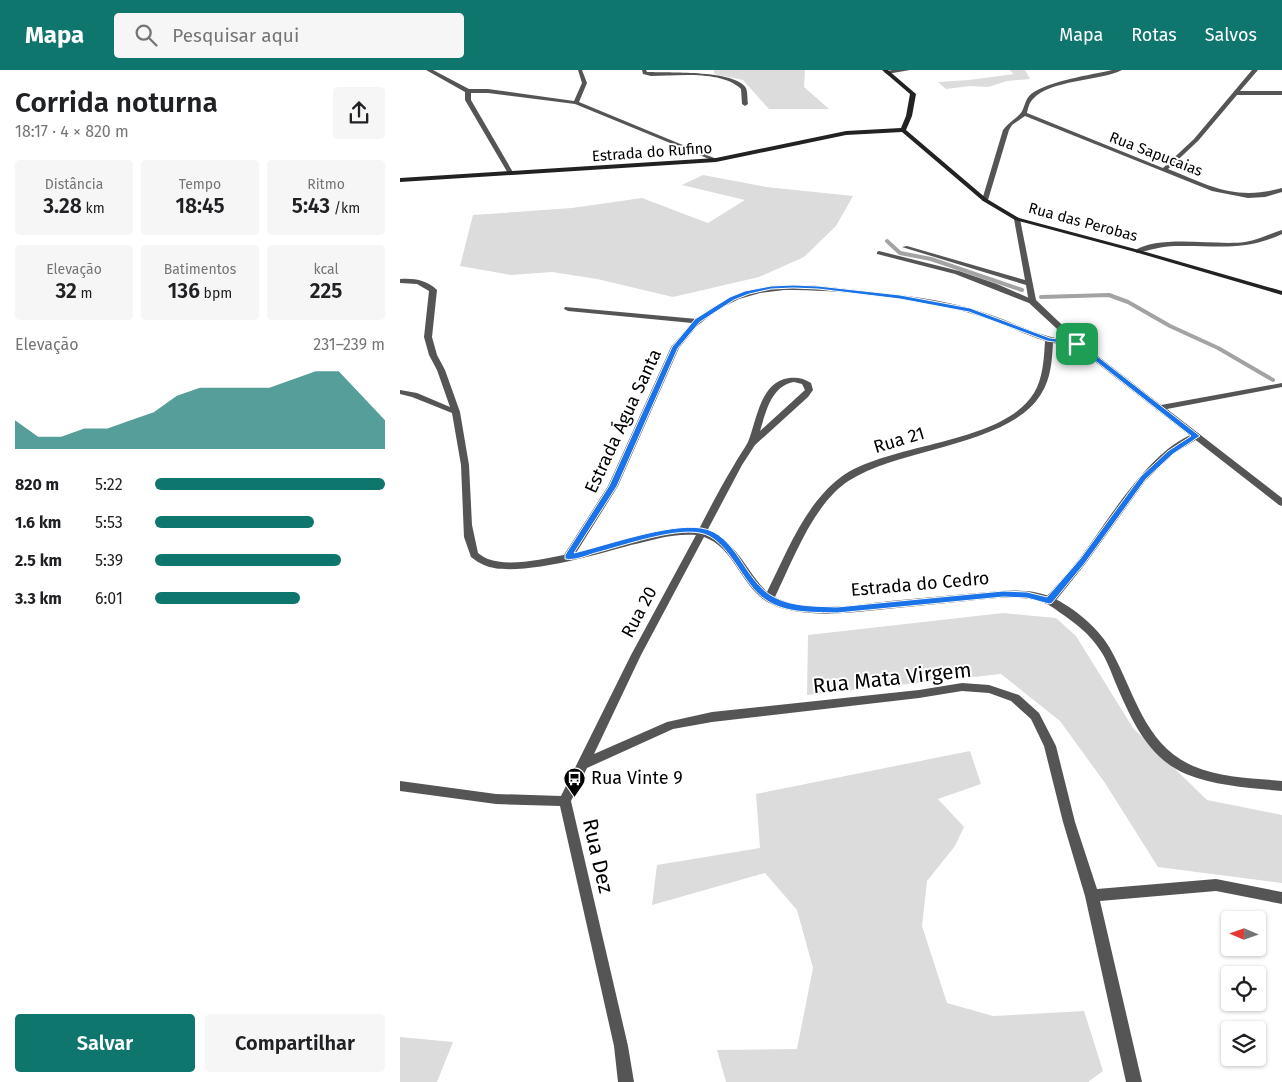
<!DOCTYPE html>
<html lang="pt">
<meta charset="utf-8">
<style>
:root{--surface:#fff;--page:#f6f6f6;--text:#202124;--muted:#757577;--accent:#0f766e}
body{margin:0;font-family:"Fira Sans",sans-serif;background:var(--page);color:var(--text);height:100vh;display:flex;flex-direction:column;font-size:19px;white-space:nowrap}
*{box-sizing:border-box;margin:0}
p{font-size:16px;color:var(--muted)}
.icon{flex:none;width:28px;height:28px;fill:none;stroke:currentColor;stroke-width:2;stroke-linecap:round;stroke-linejoin:round}
.map{position:relative;flex:1;overflow:hidden}
.sheet{display:flex;flex-direction:column;background:var(--surface);width:400px}
.sheet>*{flex:none}
.needle{width:32px;rotate:272deg}
.buttons{position:absolute;left:821px;top:841px;display:grid;gap:10px}
.buttons a{display:grid;place-items:center;width:45px;height:45px;border-radius:5px;background:var(--surface);box-shadow:0 1px 4px #0004;font-size:25px}
.pin{position:absolute;display:grid;place-items:center;width:42px;height:42px;color:#fff;margin:-21px;border-radius:10px;box-shadow:0 2px 8px #0006}
.round{display:grid;place-items:center;flex:none;width:52px;height:52px;border-radius:5px;background:var(--page)}
.summary{display:flex;align-items:center;justify-content:space-between;height:85px;padding:0 15px}
h1{font-size:28px;font-weight:600;line-height:38px}
.stats{display:grid;grid-template-columns:repeat(3,1fr);gap:8px;height:85px;padding:5px 15px}
.stats div{display:grid;align-content:center;border-radius:5px;background:var(--page);text-align:center}
.stats b{font-size:21px;font-weight:600}
.stats small{font-size:14px;font-weight:400}
.stats p{font-size:14px}
.chart{height:140px;padding:10px 15px}
.chart p{display:flex;justify-content:space-between}
.chart svg{width:100%;height:90px;margin-top:5px;fill:var(--accent);opacity:.7}
.button{display:flex;gap:10px;margin-top:auto;padding:10px 15px}
.button a{flex:1;height:58px;border-radius:5px;background:var(--accent);color:#fff;font-size:20px;font-weight:600;line-height:58px;text-align:center}
.button a+a{background:var(--page);color:var(--text)}
ul{padding:0 15px;list-style:none;font-size:16px}
li{display:grid;grid-template-columns:80px 60px 1fr;align-items:center;height:38px}
li i{height:12px;border-radius:6px;background:var(--accent)}
header{display:flex;align-items:center;gap:30px;box-sizing:border-box;height:70px;padding:0 25px;background:var(--accent);color:#fff}
header strong{font-size:24px}
nav{display:flex;gap:28px;margin-inline-start:auto;font-size:18px}
.search{width:350px;height:45px;background:var(--page);display:flex;align-items:center;gap:12px;box-sizing:border-box;padding:0 18px;border-radius:5px;color:var(--muted);font-size:19px}
main{display:flex;flex:1;min-height:0}
.map>svg:first-child{display:block}
.green{fill:#dcdcdc}
.lines{fill:none;stroke-linecap:round;stroke-linejoin:round}
.stream{stroke:#a3a3a3;stroke-width:4}
.lane{fill:#555;fill-rule:evenodd}
.street{fill:#555;fill-rule:evenodd}
.secondary{fill:#222;fill-rule:evenodd}
.route{fill:#1a73e8;stroke:#fff;fill-rule:evenodd}
.labels{text-anchor:middle;stroke-width:4;stroke-linejoin:round;paint-order:stroke}
.far-street-label{font-size:15px;fill:#000;stroke:#fff}
.street-label{font-size:18px;fill:#000;stroke:#fff}
.poi-label{font-size:18px;fill:#000;stroke:#fff;text-anchor:start}
.near-street-label{font-size:21px;fill:#000;stroke:#fff}
</style>
<header>
<strong>Mapa</strong>
<div class="search"><svg class="icon" aria-label="search" viewBox="0 0 24 24"><circle cx="10" cy="10" r="6"/><path d="M15 15l6 6"/></svg>Pesquisar aqui</div>
<nav><a>Mapa</a><a>Rotas</a><a>Salvos</a></nav>
</header>
<main>
<section class="sheet">
<div class="summary"><div><h1>Corrida noturna</h1><p>18:17 · 4 × 820 m</p></div><a class="round"><svg class="icon" aria-label="share" viewBox="0 0 24 24"><path d="M12 15V3M7 8l5-5 5 5M5 13v7h14v-7"/></svg></a></div>
<div class="stats">
<div><p>Distância</p><b>3.28<small> km</small></b></div>
<div><p>Tempo</p><b>18:45</b></div>
<div><p>Ritmo</p><b>5:43<small> /km</small></b></div>
</div>
<div class="stats">
<div><p>Elevação</p><b>32<small> m</small></b></div>
<div><p>Batimentos</p><b>136<small> bpm</small></b></div>
<div><p>kcal</p><b>225</b></div>
</div>
<div class="chart"><p><span>Elevação</span>231–239 m</p>
<svg viewBox="0 0 160 44" preserveAspectRatio="none"><path d="M0 44V30L10 38L20 38L30 34L40 34L50 30L60 26L70 18L80 14L90 14L100 14L110 14L120 10L130 6L140 6L150 18L160 30V44z"/></svg>
</div>
<ul>
<li><b>820 m</b>5:22<i style="width:100%"></i></li>
<li><b>1.6 km</b>5:53<i style="width:69%"></i></li>
<li><b>2.5 km</b>5:39<i style="width:81%"></i></li>
<li><b>3.3 km</b>6:01<i style="width:63%"></i></li>
</ul>
<div class="button"><a>Salvar</a><a>Compartilhar</a></div>
</section>
<div class="map">
<svg width="882" height="1012" viewBox="0 0 882 1012">
<rect width="100%" height="100%" fill="#fff"/>
<g class="green">
<polygon points="314,0 405,0 404,17 429,39 369,39 343,10 314,4"/>
<polygon points="609,0 625,0 630,9 607,11 588,17 570,16 546,19 538,12 569,10 614,4"/>
<polygon points="303,105 366,117 453,126 436,156 404,187 359,207 273,227 197,209 152,202 111,205 60,196 73,145 172,138 242,128 308,153 345,130 282,115"/>
<polygon points="603,543 656,548 676,566 733,658 807,730 882,745 882,813 758,797 705,713 660,651 601,604 407,625 408,565"/>
<polygon points="570,681 581,714 538,729 564,757 555,776 527,811 522,856 547,933 593,946 684,941 703,1001 688,1012 326,1012 317,980 397,979 413,898 397,840 365,803 252,835 257,795 360,778 356,724"/>
<polygon points="0,967 53,972 37,1012 0,1012"/>
</g>
<g class="lines">
<g class="stream">
<polyline points="487,171 500,183 531,189 622,220"/>
<polyline points="641,227 709,225 728,232 770,256 818,278 873,310"/>
</g>
<g class="lane">
<polygon points="492,0 510,0 487,4 484,2"/>
<polygon points="479,181 559,201 597,214 636,231 629,233 555,204 477,184 477,182"/>
<path d="M796 363 800 366 799 368 773 384 746 410 686 493 653 534H645L644 531 645 528C657 515 669 502 680 488 709 450 750 378 796 363Z"/>
</g>
<g class="street">
<polygon points="26,0 33,0 69,19 88,19 174,31 182,13 178,0 182,0 187,13 179,32 319,90 314,91 175,34 88,23 71,23 71,30 114,104 109,105 65,30 65,22"/>
<path d="M242 0H246L247 2H251C271 3 335 0 346 18 348 23 347 29 348 34L345 36 342 34 341 19C321 0 277 6 251 6L243 4Z"/>
<path d="M712 0H722C700 11 649 10 633 29 629 33 628 38 627 43L763 98 794 69 852 0H858L840 21H882V25H837L798 71 768 99C810 116 836 131 882 118V122L865 127 848 128 812 121 625 46 612 55 609 60 588 130 583 131 582 130 603 60C608 53 614 50 620 44 625 39 624 30 631 24 648 11 691 5 712 0Z"/>
<path d="M617 147 620 149 636 230 680 272 761 335 882 313V317L767 339 882 428V436L879 435 675 276 653 273C652 290 651 309 641 324 611 375 500 378 450 410 414 432 393 490 375 527 407 544 455 535 490 531 519 528 548 526 577 523 600 521 628 517 651 527 674 537 701 560 712 582 735 624 745 675 793 696 820 708 853 708 882 711V721C850 718 816 716 786 704 748 688 731 649 716 614 711 602 707 590 700 580 690 564 674 552 659 542 654 538 648 534 642 532 619 524 592 529 567 531 537 534 507 537 477 540 450 543 422 546 394 541 384 539 372 536 363 529 340 512 333 477 304 467L241 585 194 684 267 652 312 642 519 620 562 613 589 615 619 625 639 643 656 676 675 752 697 819 816 809 882 822V834L816 821 700 831 742 1012H726L685 826 663 752 644 676 631 649 611 631 589 623 562 621 519 628 312 652 273 659 187 698 171 731 228 976 234 1012H218L214 976 160 736 96 734 0 721V711L96 724 161 726 231 585 296 465C274 463 252 470 231 475 199 484 114 509 84 495 79 493 75 490 71 487L64 467 61 395 52 343 12 327 0 324V320L17 323 50 337 37 300 29 285 24 267 29 221 17 214 0 213V209C14 208 27 210 37 220L32 267 37 285 45 300 60 342 69 395 72 455 78 483C81 485 85 488 88 489 108 497 144 489 164 485L208 416 271 277 292 253 168 241 164 239 165 237 297 249C315 234 334 225 358 219 392 211 429 217 463 221 502 225 542 229 579 241 610 250 637 267 669 270L629 233 626 215 502 177 507 176 625 210 614 149ZM384 220C441 220 511 227 566 242 593 249 618 262 645 271 644 288 643 308 634 323 602 375 490 372 441 407 405 434 387 482 367 522 346 501 337 471 307 461L342 395 355 375 408 327 413 320 411 313C404 308 397 307 389 308 360 312 357 350 348 372 344 380 338 387 334 395 321 416 310 438 299 459 261 455 214 474 176 483L218 416 279 278 297 256 317 240 339 229 360 223ZM394 312 402 314 405 320 360 361C366 342 371 316 394 312Z"/>
<path d="M882 160V164C843 182 816 175 775 176 762 176 750 180 737 183L734 181C760 164 814 176 845 172 858 170 869 164 882 160Z"/>
</g>
<polygon class="secondary" points="482,0 488,0 516,24 512,46 506,60 587,129 619,148 739,180 882,221 882,225 735,182 615,150 583,131 502,62 446,65 316,92 0,112 0,108 316,88 446,61 501,58 506,46 510,24"/>
</g>
<path class="route" d="M393 215 418 216 500 225 570 238 650 268 679 272 800 366 773 384 746 409 685 493 652 533 649 534 627 528 603 527 437 543C414 542 386 544 366 530 342 515 329 468 300 463 272 458 223 476 195 483 186 486 174 491 165 489V485L209 416 272 277 295 249 330 227 345 221 371 216ZM393 218 418 219 500 229 569 242 647 271 675 275 791 366 768 381 741 406 680 489 647 527 627 522 603 521 437 537C416 536 393 537 374 527 344 512 337 463 301 458 269 453 207 475 174 483L217 416 278 278 300 252 334 230 349 224 371 219Z"/>
<defs>
<symbol id="bus-pin" viewBox="-11 -11 22 30"><path d="M0 17L-7.5 6A9.5 9.5 0 1 1 7.5 6Z" fill="#000" stroke="#fff"/><path d="M-5-6H5V4H4V6H2V4H-2V6H-4V4H-5ZM-3.5-4V0h7V-4ZM-3.5 1.2v1.5H-2V1.2ZM2 1.2v1.5H3.5V1.2Z" fill="#fff"/></symbol>
</defs>
<g fill-rule="evenodd">
<use href="#bus-pin" x="162" y="696" width="25" height="34"/>
</g>
<g class="labels">
<g class="far-street-label">
<text transform="translate(252 82) rotate(-4)" y="5">Estrada do Rufino</text>
<text transform="translate(756 84) rotate(21)" y="5">Rua Sapucaias</text>
<text transform="translate(683 152) rotate(15)" y="5">Rua das Perobas</text>
</g>
<g class="street-label">
<text transform="translate(223 351) rotate(-65)" y="6">Estrada Água Santa</text>
<text transform="translate(499 370) rotate(-17)" y="6">Rua 21</text>
<text transform="translate(520 514) rotate(-5)" y="6">Estrada do Cedro</text>
<text transform="translate(239 542) rotate(-62)" y="6">Rua 20</text>
</g>
<g class="poi-label">
<text x="191" y="714">Rua Vinte 9</text>
</g>
<g class="near-street-label">
<text transform="translate(492 608) rotate(-6)" y="7">Rua Mata Virgem</text>
<text transform="translate(198 786) rotate(77)" y="7">Rua Dez</text>
</g>
</g>
</svg>
<div class="buttons">
<a><svg class="needle" viewBox="-14 -14 28 28"><path d="M0-13l5 13h-10z" fill="#e53935"/><path d="M0 13l5-13h-10z" fill="#757577"/></svg></a>
<a><svg class="icon" aria-label="locate" viewBox="0 0 24 24"><circle cx="12" cy="12" r="6"/><path d="M12 2v4M12 18v4M2 12h4M18 12h4"/></svg></a>
<a><svg class="icon" aria-label="layers" viewBox="0 0 24 24"><path d="M12 4l9 5-9 5-9-5zM3 14l9 5 9-5"/></svg></a>
</div>
<div class="pin" style="left:677px;top:274px;background:#1e9e55"><svg class="icon" aria-label="arrive" viewBox="0 0 24 24"><path d="M6 21V4h12l-3 4 3 4H6"/></svg></div>
</div>
</main>
